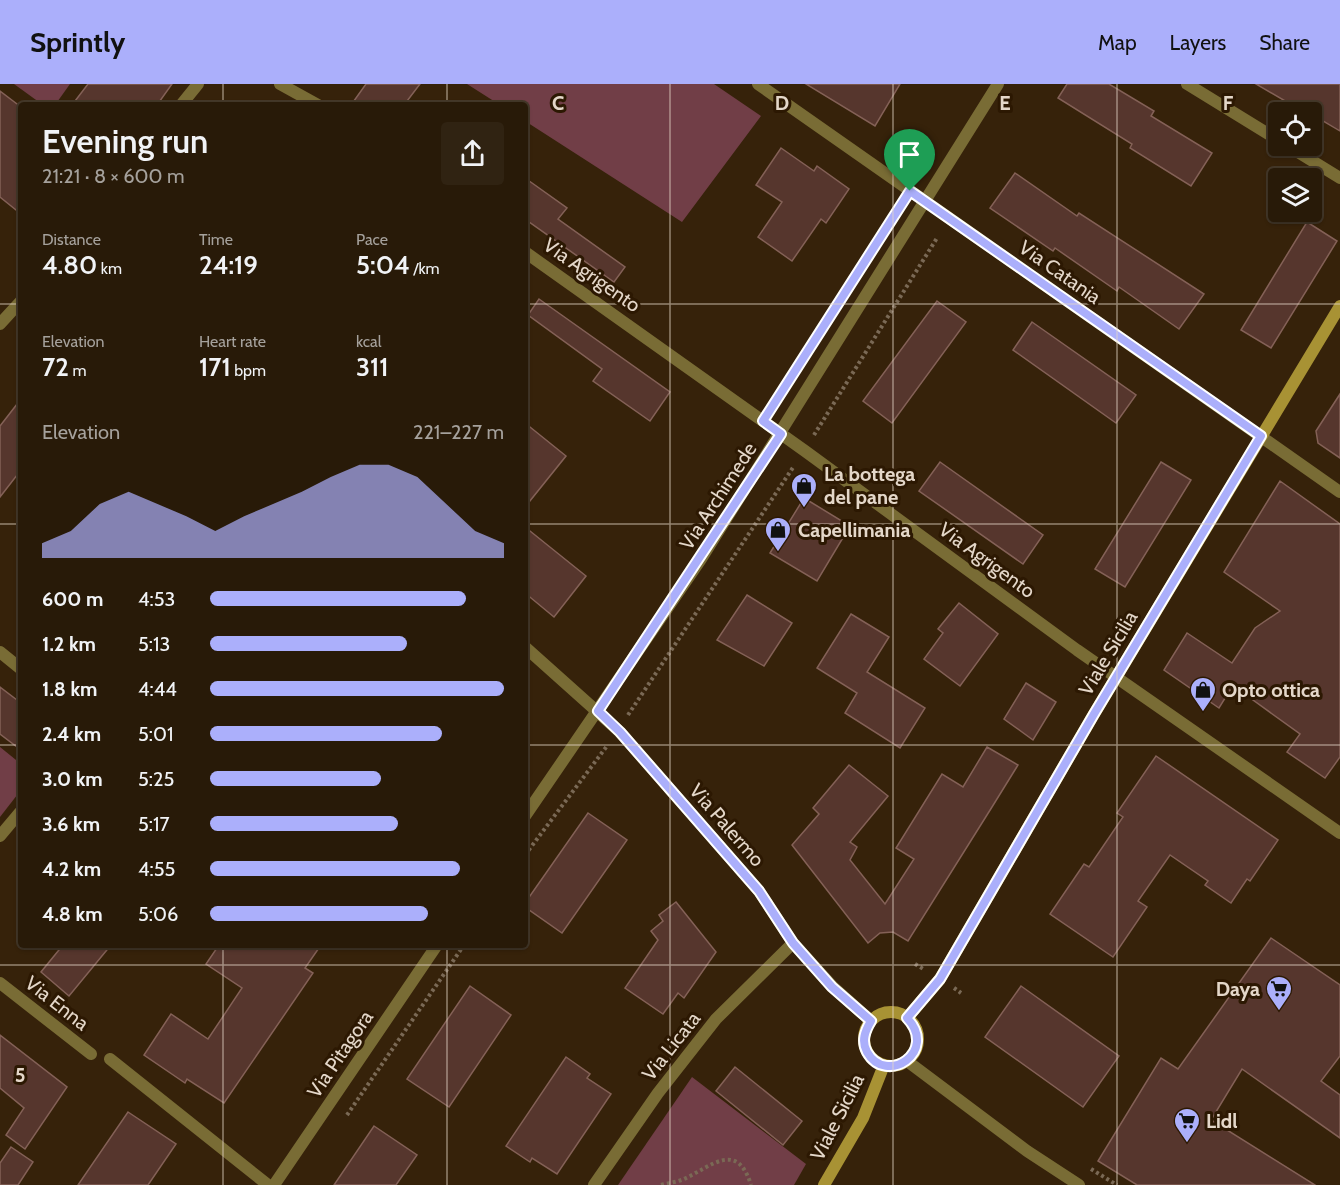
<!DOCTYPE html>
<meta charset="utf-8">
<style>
:root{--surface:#281a08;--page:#302312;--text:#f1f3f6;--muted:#a5a19c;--line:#443829;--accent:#abaffb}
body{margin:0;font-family:Cabin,sans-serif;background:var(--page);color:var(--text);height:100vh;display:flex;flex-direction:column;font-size:22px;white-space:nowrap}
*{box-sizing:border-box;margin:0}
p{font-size:20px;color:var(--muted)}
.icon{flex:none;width:33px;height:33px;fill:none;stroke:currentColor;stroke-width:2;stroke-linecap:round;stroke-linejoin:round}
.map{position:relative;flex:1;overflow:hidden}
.side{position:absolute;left:18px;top:18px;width:510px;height:846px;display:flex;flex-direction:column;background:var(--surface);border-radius:6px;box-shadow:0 2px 4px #0004,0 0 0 2px var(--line)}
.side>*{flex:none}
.controls{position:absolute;left:1268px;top:18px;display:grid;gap:12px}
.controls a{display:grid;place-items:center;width:54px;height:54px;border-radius:6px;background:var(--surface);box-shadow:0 2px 4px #0004,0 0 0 2px var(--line);font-size:30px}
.pin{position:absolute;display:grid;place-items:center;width:51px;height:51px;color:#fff;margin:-62px -26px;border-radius:50% 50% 50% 0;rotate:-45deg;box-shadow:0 0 6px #0007}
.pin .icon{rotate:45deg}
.round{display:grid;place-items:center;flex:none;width:63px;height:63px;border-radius:6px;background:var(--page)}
.summary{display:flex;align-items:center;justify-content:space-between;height:102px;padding:0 24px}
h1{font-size:33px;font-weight:600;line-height:45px}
.figures{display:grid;grid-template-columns:repeat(3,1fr);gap:9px;height:102px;padding:6px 24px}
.figures div{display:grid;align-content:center}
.figures b{font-size:26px;font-weight:600}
.figures small{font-size:16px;font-weight:400}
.figures p{font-size:16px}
.chart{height:168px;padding:12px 24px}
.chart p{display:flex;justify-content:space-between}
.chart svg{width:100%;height:108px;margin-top:6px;fill:var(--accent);opacity:.7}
ul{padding:0 24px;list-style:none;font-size:20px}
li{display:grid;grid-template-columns:96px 72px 1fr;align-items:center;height:45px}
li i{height:15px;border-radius:8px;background:var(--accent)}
header{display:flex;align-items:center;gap:36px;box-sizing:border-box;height:84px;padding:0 30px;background:var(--accent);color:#111}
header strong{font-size:28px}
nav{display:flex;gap:33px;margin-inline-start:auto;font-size:21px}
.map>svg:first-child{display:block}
.green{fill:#713e47}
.building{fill:#56362d;stroke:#846157;stroke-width:1.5}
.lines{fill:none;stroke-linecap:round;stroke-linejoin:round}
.path{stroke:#7a6955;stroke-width:4;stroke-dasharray:3 3;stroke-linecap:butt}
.street{stroke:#796c35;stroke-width:12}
.secondary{stroke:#a89234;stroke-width:12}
.route-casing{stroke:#fff;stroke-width:12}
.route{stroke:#abaffb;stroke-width:8}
.grid{fill:none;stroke:#e4d7c9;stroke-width:1.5;stroke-opacity:0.55}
.labels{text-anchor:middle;stroke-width:6;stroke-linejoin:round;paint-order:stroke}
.street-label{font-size:20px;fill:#e4d7c9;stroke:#2c1802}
.poi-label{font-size:20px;font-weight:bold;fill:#e4d7c9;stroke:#2c1802;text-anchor:start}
.grid-label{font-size:20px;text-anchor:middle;font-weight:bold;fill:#e4d7c9;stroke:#2c1802;stroke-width:6;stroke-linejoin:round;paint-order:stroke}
</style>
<header>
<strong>Sprintly</strong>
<nav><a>Map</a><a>Layers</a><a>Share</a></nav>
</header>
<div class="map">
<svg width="1340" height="1101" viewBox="0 0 1340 1101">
<rect width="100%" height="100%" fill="#36220a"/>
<g class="green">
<polygon points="14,0 70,0 55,21 43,21"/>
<polygon points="467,0 714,0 761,32 682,138 525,37 525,21 500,21"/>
<polygon points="0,663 21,680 21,706 0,733"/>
<polygon points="692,993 806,1080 794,1101 618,1101"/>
</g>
<g class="building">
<polygon points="88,0 172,0 157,21 72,21"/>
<polygon points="366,0 420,0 404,21 351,21"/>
<polygon points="806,0 900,0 875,42"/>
<polygon points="1067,0 1109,0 1154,27 1151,32 1212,69 1191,102 1130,64 1132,60 1058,14"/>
<polygon points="1256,0 1340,0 1340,47 1313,31 1311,33 1311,28 1304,28"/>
<polygon points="0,7 21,23 21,130 0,113"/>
<polygon points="781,64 814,87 817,82 849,105 826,139 821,135 792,177 758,153 782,118 756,101"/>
<polygon points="1015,89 1077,132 1079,129 1204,210 1179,245 1119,203 1117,207 1055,164 1053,167 990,124"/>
<polygon points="525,94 567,124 558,135 625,183 614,198 525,135"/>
<polygon points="1307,138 1337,157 1271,264 1241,246"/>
<polygon points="539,215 670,308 650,337 593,297 602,285 528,231"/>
<polygon points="937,217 966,238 892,339 863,317"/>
<polygon points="1032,238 1136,311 1116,339 1013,266"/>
<polygon points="1340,310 1340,374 1318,359 1316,347"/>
<polygon points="21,315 21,386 0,413 0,342"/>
<polygon points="525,339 566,372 525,423"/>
<polygon points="940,378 1043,451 1023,480 919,407"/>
<polygon points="1161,378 1191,396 1125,503 1095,485"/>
<polygon points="1280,397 1340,440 1340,673 1325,694 1287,668 1300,650 1246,611 1243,615 1230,606 1219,624 1164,586 1187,549 1232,579 1255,544 1280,527 1224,488"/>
<polygon points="804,414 850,442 817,497 770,469"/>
<polygon points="525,443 586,492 554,533 525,509"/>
<polygon points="747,511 792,539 764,582 717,556"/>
<polygon points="959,519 998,550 960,602 924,575 943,549 938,545"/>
<polygon points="851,530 889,553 867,588 925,624 900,664 845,629 857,609 817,584"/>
<polygon points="1026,599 1056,618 1033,656 1004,635"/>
<polygon points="0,603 21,619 21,666 0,650"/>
<polygon points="987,663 1018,681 992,723 908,857 893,848 880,849 868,859 792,761 819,730 813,724 849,681 888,712 850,758 857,763 850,776 885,820 914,775 896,764 942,690 963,703"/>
<polygon points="1156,672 1278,756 1250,797 1247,795 1231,819 1205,801 1208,797 1170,771 1138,817 1147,823 1113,873 1050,830 1084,780 1089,783 1123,733 1117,729"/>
<polygon points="588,729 627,756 562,849 525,823 525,819"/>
<polygon points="676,818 716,868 684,914 678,909 663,930 625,904 658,856 651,847 663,837 659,831"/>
<polygon points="1271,854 1340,901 1340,972 1321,997 1340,1011 1340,1054 1242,985 1211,1036 1315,1101 1137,1101 1098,1077 1161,974 1178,985"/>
<polygon points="63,861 111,861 69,912 41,888"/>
<polygon points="219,861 321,861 305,884 313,889 224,1019 187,995 185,999 144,971 171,930 208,955 242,904 206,880"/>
<polygon points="470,902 511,931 449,1023 407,995"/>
<polygon points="1021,902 1119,972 1083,1023 985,953"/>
<polygon points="0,951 67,1003 25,1065 6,1051 24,1024 0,1004"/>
<polygon points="566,973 590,990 587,994 611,1010 557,1090 532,1074 530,1078 506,1062"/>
<polygon points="735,983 802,1037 783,1061 716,1007"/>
<polygon points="128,1028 176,1060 148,1101 78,1101"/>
<polygon points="374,1042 417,1071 396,1101 334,1101"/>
<polygon points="11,1063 33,1078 18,1101 0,1101 0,1079"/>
</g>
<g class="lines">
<g class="path">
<polyline points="814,351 937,154"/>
<polyline points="628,631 794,382"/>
<polyline points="525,771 607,662"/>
<polyline points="915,880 925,886"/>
<polyline points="954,904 961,909"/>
<polyline points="347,1031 464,861"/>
<polyline points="1091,1085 1117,1101"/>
<path d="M661 1101C669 1099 677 1098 684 1095 712 1082 737 1056 751 1101"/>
</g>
<g class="street">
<polyline points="280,0 318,21"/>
<polyline points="758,0 1340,408"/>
<polyline points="1187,0 1278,56"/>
<polyline points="181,21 198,0"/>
<polyline points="1288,62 1340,94"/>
<polyline points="525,168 805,367 1077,566 1340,749"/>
<polyline points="0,240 21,217"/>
<polyline points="525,563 620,648 759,807 793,859 833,903 871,937"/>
<polyline points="0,568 21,585"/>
<polyline points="525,732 701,475 998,0"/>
<polyline points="0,752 21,727"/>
<polyline points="0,899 91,970"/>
<polyline points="110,975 268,1101"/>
<polyline points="907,977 1027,1067 1079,1101"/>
<polyline points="274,1101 437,861"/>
<polyline points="594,1101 658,1009 716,935 793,859"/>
</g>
<g class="secondary">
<circle cx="891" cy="955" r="27"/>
<polyline points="907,934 940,895 1094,630 1340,222"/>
<polyline points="824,1101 863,1034 884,981"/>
</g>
</g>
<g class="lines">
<defs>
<path id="route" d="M910 107 1261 352 1094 630 940 895 907 934C939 968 886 1002 867 968 861 957 865 947 871 937L832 903 793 859 759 807 620 648 598 627 781 350 763 337Z"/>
</defs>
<use href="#route" class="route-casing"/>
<use href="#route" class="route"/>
</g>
<path class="grid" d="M223 0V21M447 0V21M670 0V1101M893 0V1101M1117 0V1101M0 220H21M525 220H1340M0 440H21M525 440H1340M0 661H21M525 661H1340M223 861V1101M447 861V1101M0 881H1340"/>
<defs>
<symbol id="shop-pin" viewBox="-11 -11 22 30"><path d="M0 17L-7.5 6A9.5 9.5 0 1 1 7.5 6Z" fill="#abaffb" stroke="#2c1802"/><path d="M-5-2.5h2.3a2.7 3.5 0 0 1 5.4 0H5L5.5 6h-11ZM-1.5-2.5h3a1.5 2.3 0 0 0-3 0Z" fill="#111"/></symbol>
<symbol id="supermarket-pin" viewBox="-11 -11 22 30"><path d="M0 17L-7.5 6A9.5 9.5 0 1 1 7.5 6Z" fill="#abaffb" stroke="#2c1802"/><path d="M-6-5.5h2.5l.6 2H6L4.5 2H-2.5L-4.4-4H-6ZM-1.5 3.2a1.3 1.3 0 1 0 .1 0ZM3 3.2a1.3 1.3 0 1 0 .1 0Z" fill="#111"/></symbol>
</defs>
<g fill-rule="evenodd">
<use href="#shop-pin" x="789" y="387" width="30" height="40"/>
<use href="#shop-pin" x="763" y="431" width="30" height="40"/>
<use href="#shop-pin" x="1188" y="591" width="30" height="40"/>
<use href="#supermarket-pin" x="1264" y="890" width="30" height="40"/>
<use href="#supermarket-pin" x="1172" y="1022" width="30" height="40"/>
</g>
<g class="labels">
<g class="street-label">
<text transform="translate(1060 188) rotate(35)" y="7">Via Catania</text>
<text transform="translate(592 191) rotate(35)" y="7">Via Agrigento</text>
<text transform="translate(718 412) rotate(-57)" y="7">Via Archimede</text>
<text transform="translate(987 476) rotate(36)" y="7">Via Agrigento</text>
<text transform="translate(1108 569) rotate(-59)" y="7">Viale Sicilia</text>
<text transform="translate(727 741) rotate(49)" y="7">Via Palermo</text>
<text transform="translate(57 919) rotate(38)" y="7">Via Enna</text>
<text transform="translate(671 962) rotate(-52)" y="7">Via Licata</text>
<text transform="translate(340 970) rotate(-56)" y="7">Via Pitagora</text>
<text transform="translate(837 1033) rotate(-63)" y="7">Viale Sicilia</text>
</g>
<g class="poi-label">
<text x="824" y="397">La bottega<tspan x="824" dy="23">del pane</tspan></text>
<text x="798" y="453">Capellimania</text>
<text x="1222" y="613">Opto ottica</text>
<text x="1260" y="912" text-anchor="end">Daya</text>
<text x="1206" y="1044">Lidl</text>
</g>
</g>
<g class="grid-label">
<text x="558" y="26">C</text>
<text x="782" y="26">D</text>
<text x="1005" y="26">E</text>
<text x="1228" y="26">F</text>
<text x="20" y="998">5</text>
</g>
</svg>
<div class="controls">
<a><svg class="icon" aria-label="locate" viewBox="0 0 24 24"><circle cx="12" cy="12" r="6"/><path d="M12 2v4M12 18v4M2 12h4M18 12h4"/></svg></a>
<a><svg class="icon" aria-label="layers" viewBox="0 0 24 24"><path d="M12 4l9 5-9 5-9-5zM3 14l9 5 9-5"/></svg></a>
</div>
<div class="pin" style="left:910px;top:107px;background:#1e9e55"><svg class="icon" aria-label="arrive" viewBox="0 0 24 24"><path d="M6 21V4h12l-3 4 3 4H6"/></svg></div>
<section class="side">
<div class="summary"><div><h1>Evening run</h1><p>21:21 · 8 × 600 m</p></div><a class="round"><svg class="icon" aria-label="share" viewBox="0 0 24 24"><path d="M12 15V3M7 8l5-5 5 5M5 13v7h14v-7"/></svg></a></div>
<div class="figures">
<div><p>Distance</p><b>4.80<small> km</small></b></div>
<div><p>Time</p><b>24:19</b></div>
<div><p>Pace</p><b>5:04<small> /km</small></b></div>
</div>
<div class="figures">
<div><p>Elevation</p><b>72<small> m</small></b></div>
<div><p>Heart rate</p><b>171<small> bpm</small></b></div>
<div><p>kcal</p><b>311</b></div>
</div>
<div class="chart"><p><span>Elevation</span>221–227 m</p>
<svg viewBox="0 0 160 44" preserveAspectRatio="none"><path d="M0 44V38L10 33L20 22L30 17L40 22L50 27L60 33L70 27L80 22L90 17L100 11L110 6L120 6L130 11L140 22L150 33L160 38V44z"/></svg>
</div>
<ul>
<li><b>600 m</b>4:53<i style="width:87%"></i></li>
<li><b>1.2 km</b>5:13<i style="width:67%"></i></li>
<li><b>1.8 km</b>4:44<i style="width:100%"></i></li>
<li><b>2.4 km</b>5:01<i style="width:79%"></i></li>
<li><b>3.0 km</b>5:25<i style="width:58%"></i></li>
<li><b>3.6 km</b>5:17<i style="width:64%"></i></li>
<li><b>4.2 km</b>4:55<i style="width:85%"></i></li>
<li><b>4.8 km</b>5:06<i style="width:74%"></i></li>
</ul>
</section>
</div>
